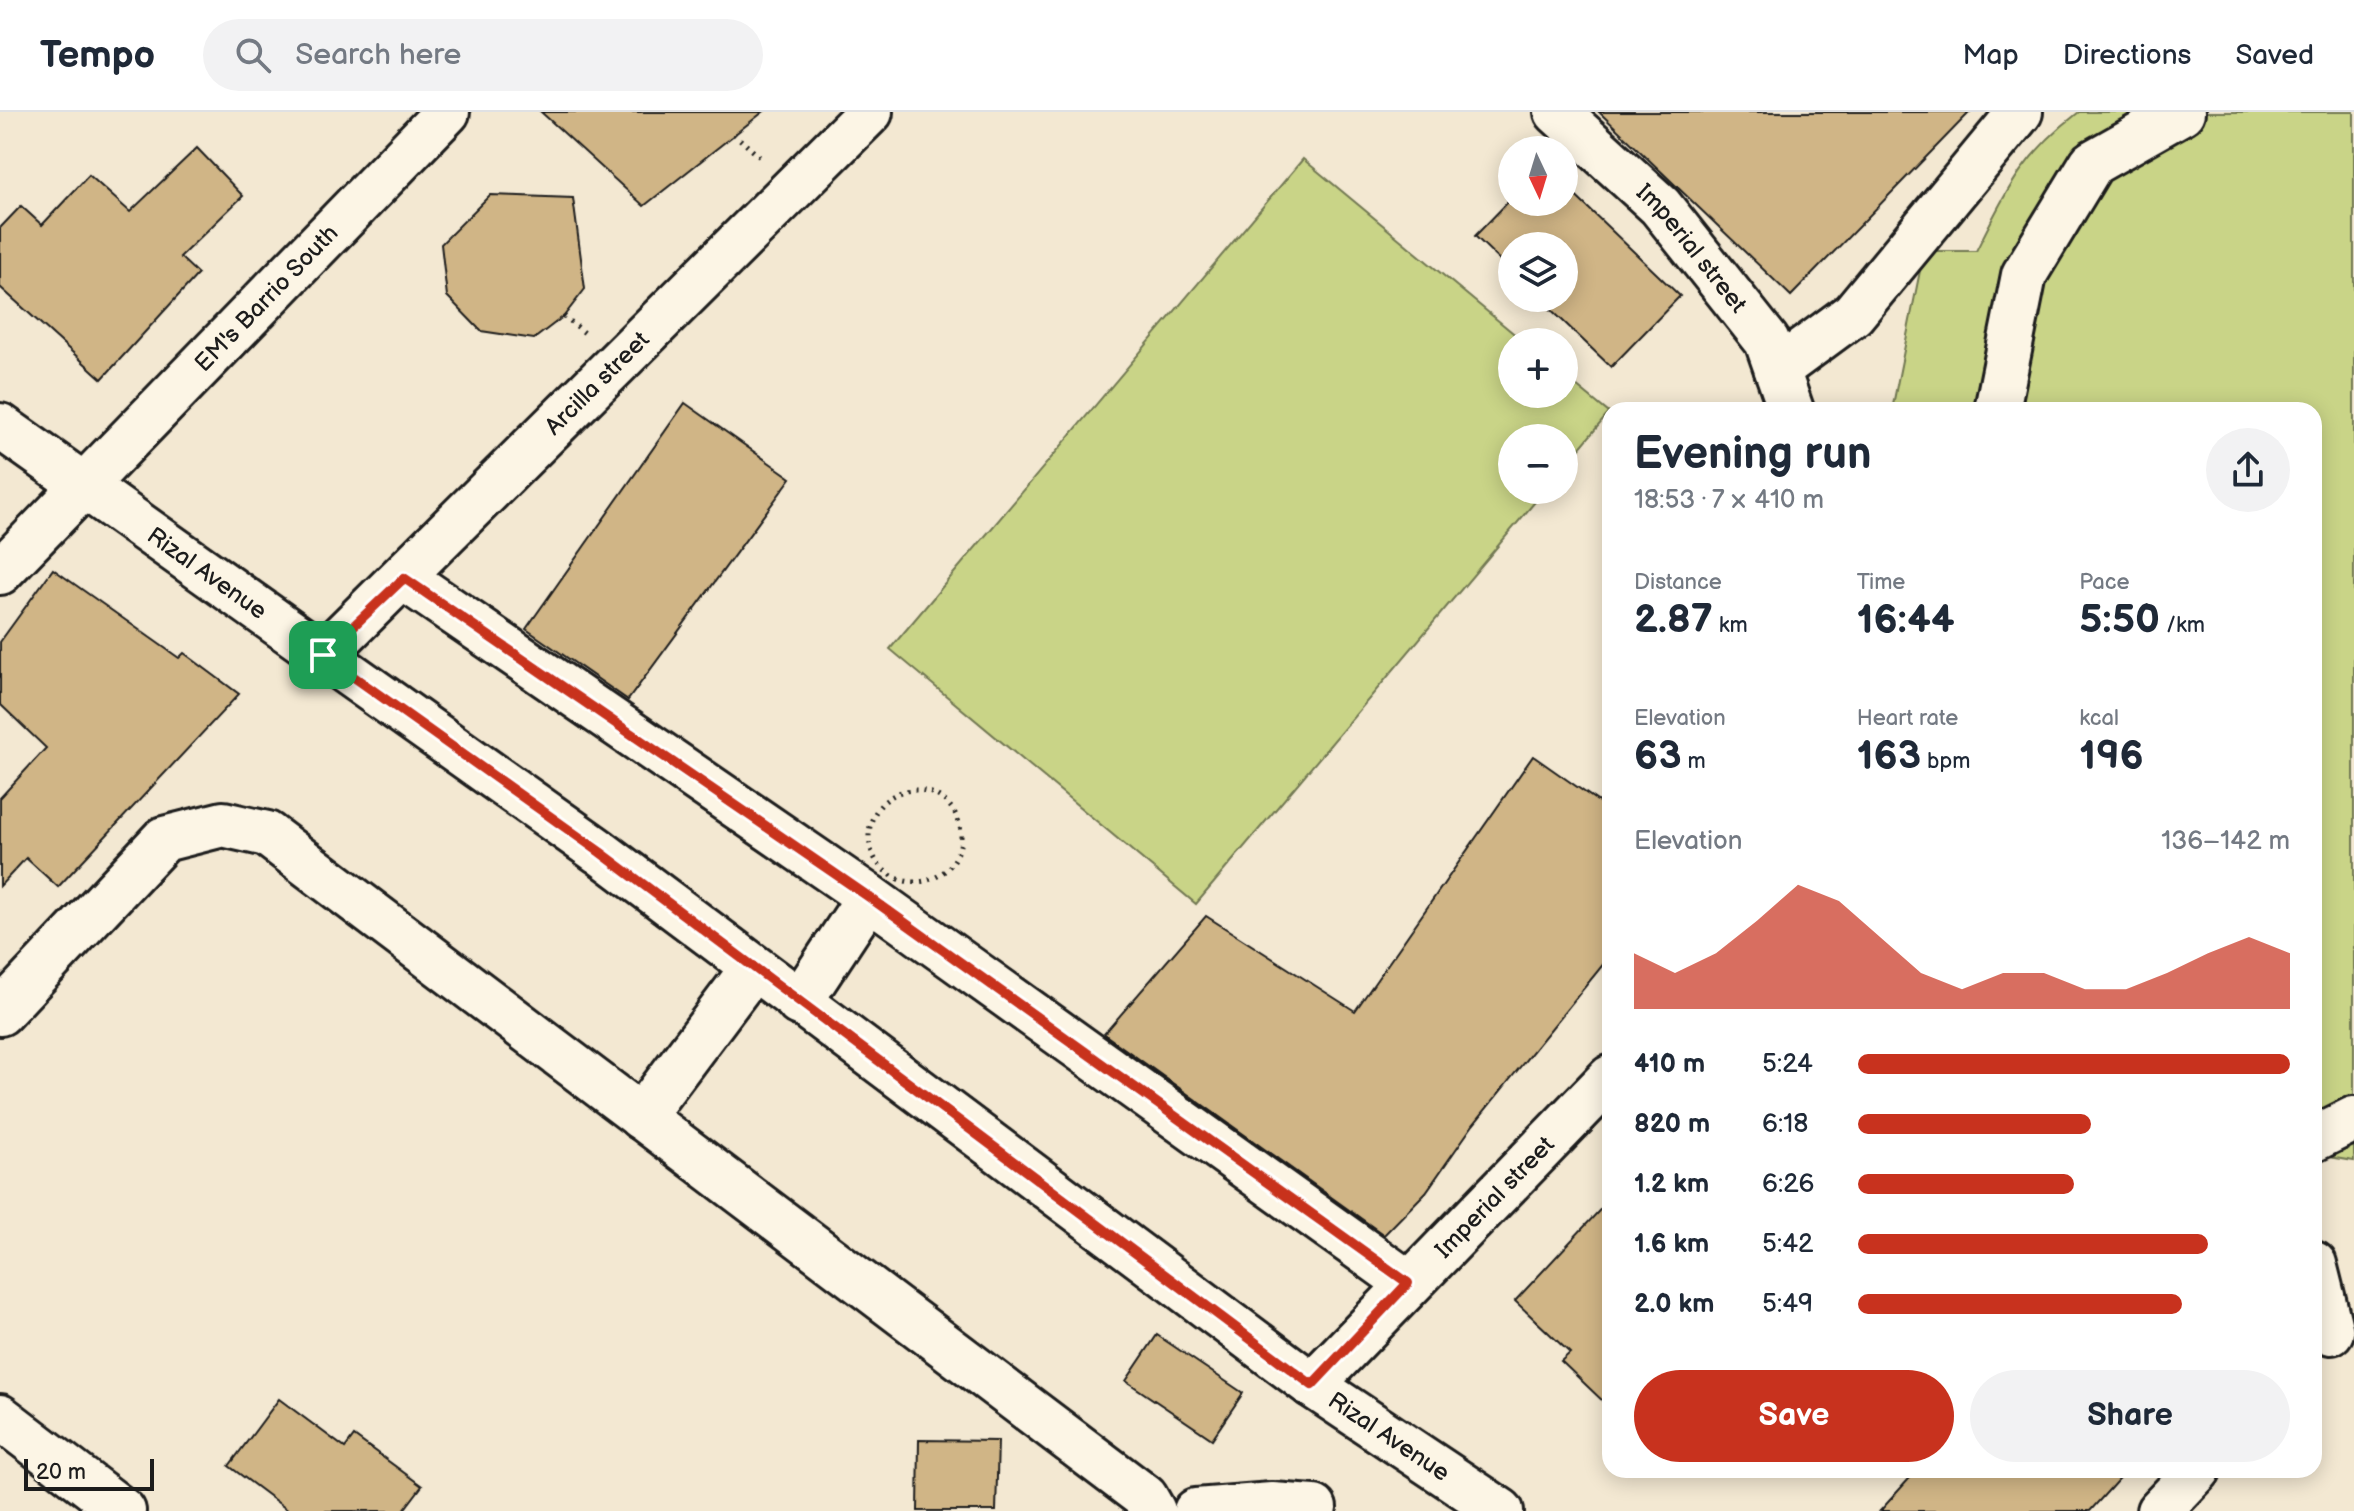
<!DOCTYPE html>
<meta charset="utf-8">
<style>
:root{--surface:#fff;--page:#f2f2f3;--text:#1f2937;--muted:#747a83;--line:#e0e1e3;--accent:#c8321e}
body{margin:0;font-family:"Balsamiq Sans",sans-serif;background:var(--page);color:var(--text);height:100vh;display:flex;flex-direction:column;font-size:30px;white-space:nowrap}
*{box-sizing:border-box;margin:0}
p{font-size:26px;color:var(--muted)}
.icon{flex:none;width:44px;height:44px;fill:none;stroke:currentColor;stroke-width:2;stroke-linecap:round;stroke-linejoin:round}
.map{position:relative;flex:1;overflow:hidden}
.panel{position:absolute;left:1602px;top:290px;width:720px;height:1076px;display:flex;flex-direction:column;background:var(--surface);border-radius:24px;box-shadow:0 4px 20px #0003}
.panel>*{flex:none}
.needle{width:52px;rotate:176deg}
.tools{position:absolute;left:1498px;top:24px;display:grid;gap:16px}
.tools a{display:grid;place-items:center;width:80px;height:80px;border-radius:50%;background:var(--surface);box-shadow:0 4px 20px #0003;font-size:40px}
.scale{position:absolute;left:24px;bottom:20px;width:130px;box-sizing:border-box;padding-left:8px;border:4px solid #1c1c1c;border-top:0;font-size:22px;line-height:28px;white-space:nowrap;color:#1c1c1c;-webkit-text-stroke:6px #fcf5e5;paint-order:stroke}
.pin{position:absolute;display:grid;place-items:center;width:68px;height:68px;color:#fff;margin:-34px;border-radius:16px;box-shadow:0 4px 12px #0006}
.round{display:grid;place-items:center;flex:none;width:84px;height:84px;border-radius:42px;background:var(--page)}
.overview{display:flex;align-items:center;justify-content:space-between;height:136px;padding:0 32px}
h1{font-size:44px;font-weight:800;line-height:60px}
.figures{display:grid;grid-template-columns:repeat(3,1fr);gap:12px;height:136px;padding:8px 32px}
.figures div{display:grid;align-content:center}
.figures b{font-size:40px;font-weight:800}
.figures small{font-size:22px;font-weight:400}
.figures p{font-size:22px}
.chart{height:224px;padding:16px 32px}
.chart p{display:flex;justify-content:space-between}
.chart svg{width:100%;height:144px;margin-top:8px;fill:var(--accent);opacity:.7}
.primary-button{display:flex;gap:16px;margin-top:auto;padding:16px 32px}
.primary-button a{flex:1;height:92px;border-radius:48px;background:var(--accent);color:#fff;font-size:32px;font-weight:800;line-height:92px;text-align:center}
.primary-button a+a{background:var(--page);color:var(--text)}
ul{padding:0 32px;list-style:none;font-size:26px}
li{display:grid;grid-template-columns:128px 96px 1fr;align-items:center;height:60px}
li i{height:20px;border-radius:10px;background:var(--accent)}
header{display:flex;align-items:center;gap:48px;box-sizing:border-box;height:112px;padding:0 40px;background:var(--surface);border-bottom:2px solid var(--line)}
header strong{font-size:38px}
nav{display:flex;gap:44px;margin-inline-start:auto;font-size:28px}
.search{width:560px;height:72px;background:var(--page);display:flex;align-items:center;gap:20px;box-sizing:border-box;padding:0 28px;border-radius:44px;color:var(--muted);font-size:30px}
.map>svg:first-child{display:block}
.green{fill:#c9d487;stroke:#727852;stroke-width:2}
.building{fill:#d0b586;stroke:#1c1c1c;stroke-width:2}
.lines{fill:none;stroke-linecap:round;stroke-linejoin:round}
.minor-casing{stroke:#1c1c1c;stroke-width:50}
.major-casing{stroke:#1c1c1c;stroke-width:50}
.path{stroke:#1c1c1c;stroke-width:5;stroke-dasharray:2 6;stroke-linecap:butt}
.minor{stroke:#fcf5e5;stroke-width:44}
.major{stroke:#fcf5e5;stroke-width:44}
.route-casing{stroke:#fff;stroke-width:16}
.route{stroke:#c8321e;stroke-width:10}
.labels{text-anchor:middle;stroke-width:6;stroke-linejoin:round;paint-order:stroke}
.street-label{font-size:24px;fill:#1c1c1c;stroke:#fcf5e5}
</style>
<header>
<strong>Tempo</strong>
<div class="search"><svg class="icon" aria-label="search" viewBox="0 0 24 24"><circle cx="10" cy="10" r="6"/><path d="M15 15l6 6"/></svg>Search here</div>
<nav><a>Map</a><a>Directions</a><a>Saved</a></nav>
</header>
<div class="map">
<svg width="2354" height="1399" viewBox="0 0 2354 1399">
<rect width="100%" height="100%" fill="#f3e8d2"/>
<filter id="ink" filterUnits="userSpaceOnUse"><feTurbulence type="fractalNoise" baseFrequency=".0125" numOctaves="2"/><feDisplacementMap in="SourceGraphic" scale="16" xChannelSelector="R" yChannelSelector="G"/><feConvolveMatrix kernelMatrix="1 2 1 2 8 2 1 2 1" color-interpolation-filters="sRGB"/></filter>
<g filter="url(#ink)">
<g class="green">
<path d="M2079 0H2354V1049L2329 1045 2314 1052V298H1892L1924 139H1976C2008 76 2022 44 2079 0Z"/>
<polygon points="1303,47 1524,230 1512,230 1512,282 1564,282 1564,264 1609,301 1564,355 1564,326 1512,326 1512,378 1545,378 1196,792 890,537"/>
</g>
<g class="building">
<polygon points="541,0 763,0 644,94"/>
<polygon points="1599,0 1970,0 1791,184"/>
<polygon points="197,36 243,84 180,145 198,162 102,267 0,175 0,116 21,94 42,113 89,63 130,100"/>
<polygon points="1564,73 1680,184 1611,255 1539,186 1564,186 1564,134 1512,134 1512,160 1475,124 1512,86 1512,90 1564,90"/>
<polygon points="490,83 573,86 585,177 564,204 534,227 481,219 447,184 441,132"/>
<polygon points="685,291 791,366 628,588 526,517"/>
<polygon points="53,457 179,546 184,541 239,582 58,775 26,746 0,774 0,686 46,636 0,592 0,530"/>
<polygon points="1533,644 1610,698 1610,844 1473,1013 1426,1080 1384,1123 1104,922 1206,804 1355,899"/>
<polygon points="1610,1087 1610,1296 1561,1249 1570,1241 1515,1189"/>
<polygon points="1157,1223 1243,1281 1212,1327 1126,1269"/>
<polygon points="279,1287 345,1336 354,1324 422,1374 403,1399 289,1399 229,1354"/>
<polygon points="919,1328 998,1329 996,1399 918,1399"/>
<polygon points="1917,1358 2127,1358 2090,1399 1880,1399"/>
</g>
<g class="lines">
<defs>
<g id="minor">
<path id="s1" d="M1557 0 1660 94 1767 229 1791 298"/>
<polyline points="1777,258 1853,202 2020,0"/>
<polyline points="1997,298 2024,163 2092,51 2182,0"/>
<path id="s2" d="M0 460 447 0"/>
<polyline points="404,466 869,785 1408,1171"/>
<path id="s3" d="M323 543 870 0"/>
<polyline points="799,891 869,785"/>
<polyline points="0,901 164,727 223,712 267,722 1145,1385 1153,1399"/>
<polyline points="641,1005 753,856"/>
<polyline points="2314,1027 2354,1007"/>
<polyline points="2314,1152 2331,1220"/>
<path id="s4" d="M1312 1273 1610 966"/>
<polyline points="0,1305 123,1399"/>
<polyline points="1196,1399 1272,1393 1314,1396"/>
<polyline points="2159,1399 2198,1358"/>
</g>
<g id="major">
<path id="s5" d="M0 314 600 740 1312 1273 1501 1399"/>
</g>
</defs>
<use href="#minor" class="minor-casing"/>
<use href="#major" class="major-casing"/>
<g class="path">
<polyline points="734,22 761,46"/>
<polyline points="564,204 586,222"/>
<circle cx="915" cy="724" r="46"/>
</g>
<use href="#minor" class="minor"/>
<use href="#major" class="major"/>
</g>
</g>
<g class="lines" filter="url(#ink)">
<defs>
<polygon id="route" points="404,466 869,785 1408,1171 1312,1273 600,740 323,543"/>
</defs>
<use href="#route" class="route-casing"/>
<use href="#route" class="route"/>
</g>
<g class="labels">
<g class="street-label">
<text dy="8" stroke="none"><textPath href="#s1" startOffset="192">Imperial street</textPath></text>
<text dy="8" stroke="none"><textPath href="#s2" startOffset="382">EM's Barrio South</textPath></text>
<text dy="8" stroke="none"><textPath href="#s3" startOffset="386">Arcilla street</textPath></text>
<text dy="8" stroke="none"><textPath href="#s5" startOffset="254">Rizal Avenue</textPath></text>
<text dy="8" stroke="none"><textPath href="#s4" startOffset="262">Imperial street</textPath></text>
<text dy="8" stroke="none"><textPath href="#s5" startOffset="1718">Rizal Avenue</textPath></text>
</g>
</g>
</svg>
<div class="tools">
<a><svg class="needle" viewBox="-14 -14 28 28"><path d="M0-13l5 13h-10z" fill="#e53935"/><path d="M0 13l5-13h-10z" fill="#747a83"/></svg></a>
<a><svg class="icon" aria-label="layers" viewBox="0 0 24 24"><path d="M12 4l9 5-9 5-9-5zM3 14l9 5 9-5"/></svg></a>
<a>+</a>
<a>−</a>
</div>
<div class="scale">20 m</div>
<div class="pin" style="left:323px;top:543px;background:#1e9e55"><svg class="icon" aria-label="arrive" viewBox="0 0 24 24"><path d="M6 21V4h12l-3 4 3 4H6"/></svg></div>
<section class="panel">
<div class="overview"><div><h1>Evening run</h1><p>18:53 · 7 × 410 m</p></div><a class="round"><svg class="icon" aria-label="share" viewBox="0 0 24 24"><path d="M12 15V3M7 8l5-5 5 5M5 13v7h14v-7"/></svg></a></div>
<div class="figures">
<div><p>Distance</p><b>2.87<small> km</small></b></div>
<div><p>Time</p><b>16:44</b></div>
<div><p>Pace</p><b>5:50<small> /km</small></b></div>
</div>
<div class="figures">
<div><p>Elevation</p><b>63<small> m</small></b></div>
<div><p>Heart rate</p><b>163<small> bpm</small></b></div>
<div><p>kcal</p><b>196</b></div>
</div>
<div class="chart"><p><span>Elevation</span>136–142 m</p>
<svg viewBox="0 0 160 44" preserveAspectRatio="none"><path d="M0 44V27L10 33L20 27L30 17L40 6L50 11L60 22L70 33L80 38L90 33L100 33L110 38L120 38L130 33L140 27L150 22L160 27V44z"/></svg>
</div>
<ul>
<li><b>410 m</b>5:24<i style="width:100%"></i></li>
<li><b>820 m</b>6:18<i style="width:54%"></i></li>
<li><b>1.2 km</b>6:26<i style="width:50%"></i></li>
<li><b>1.6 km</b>5:42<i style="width:81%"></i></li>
<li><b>2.0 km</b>5:49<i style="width:75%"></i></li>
</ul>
<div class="primary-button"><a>Save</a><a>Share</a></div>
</section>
</div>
